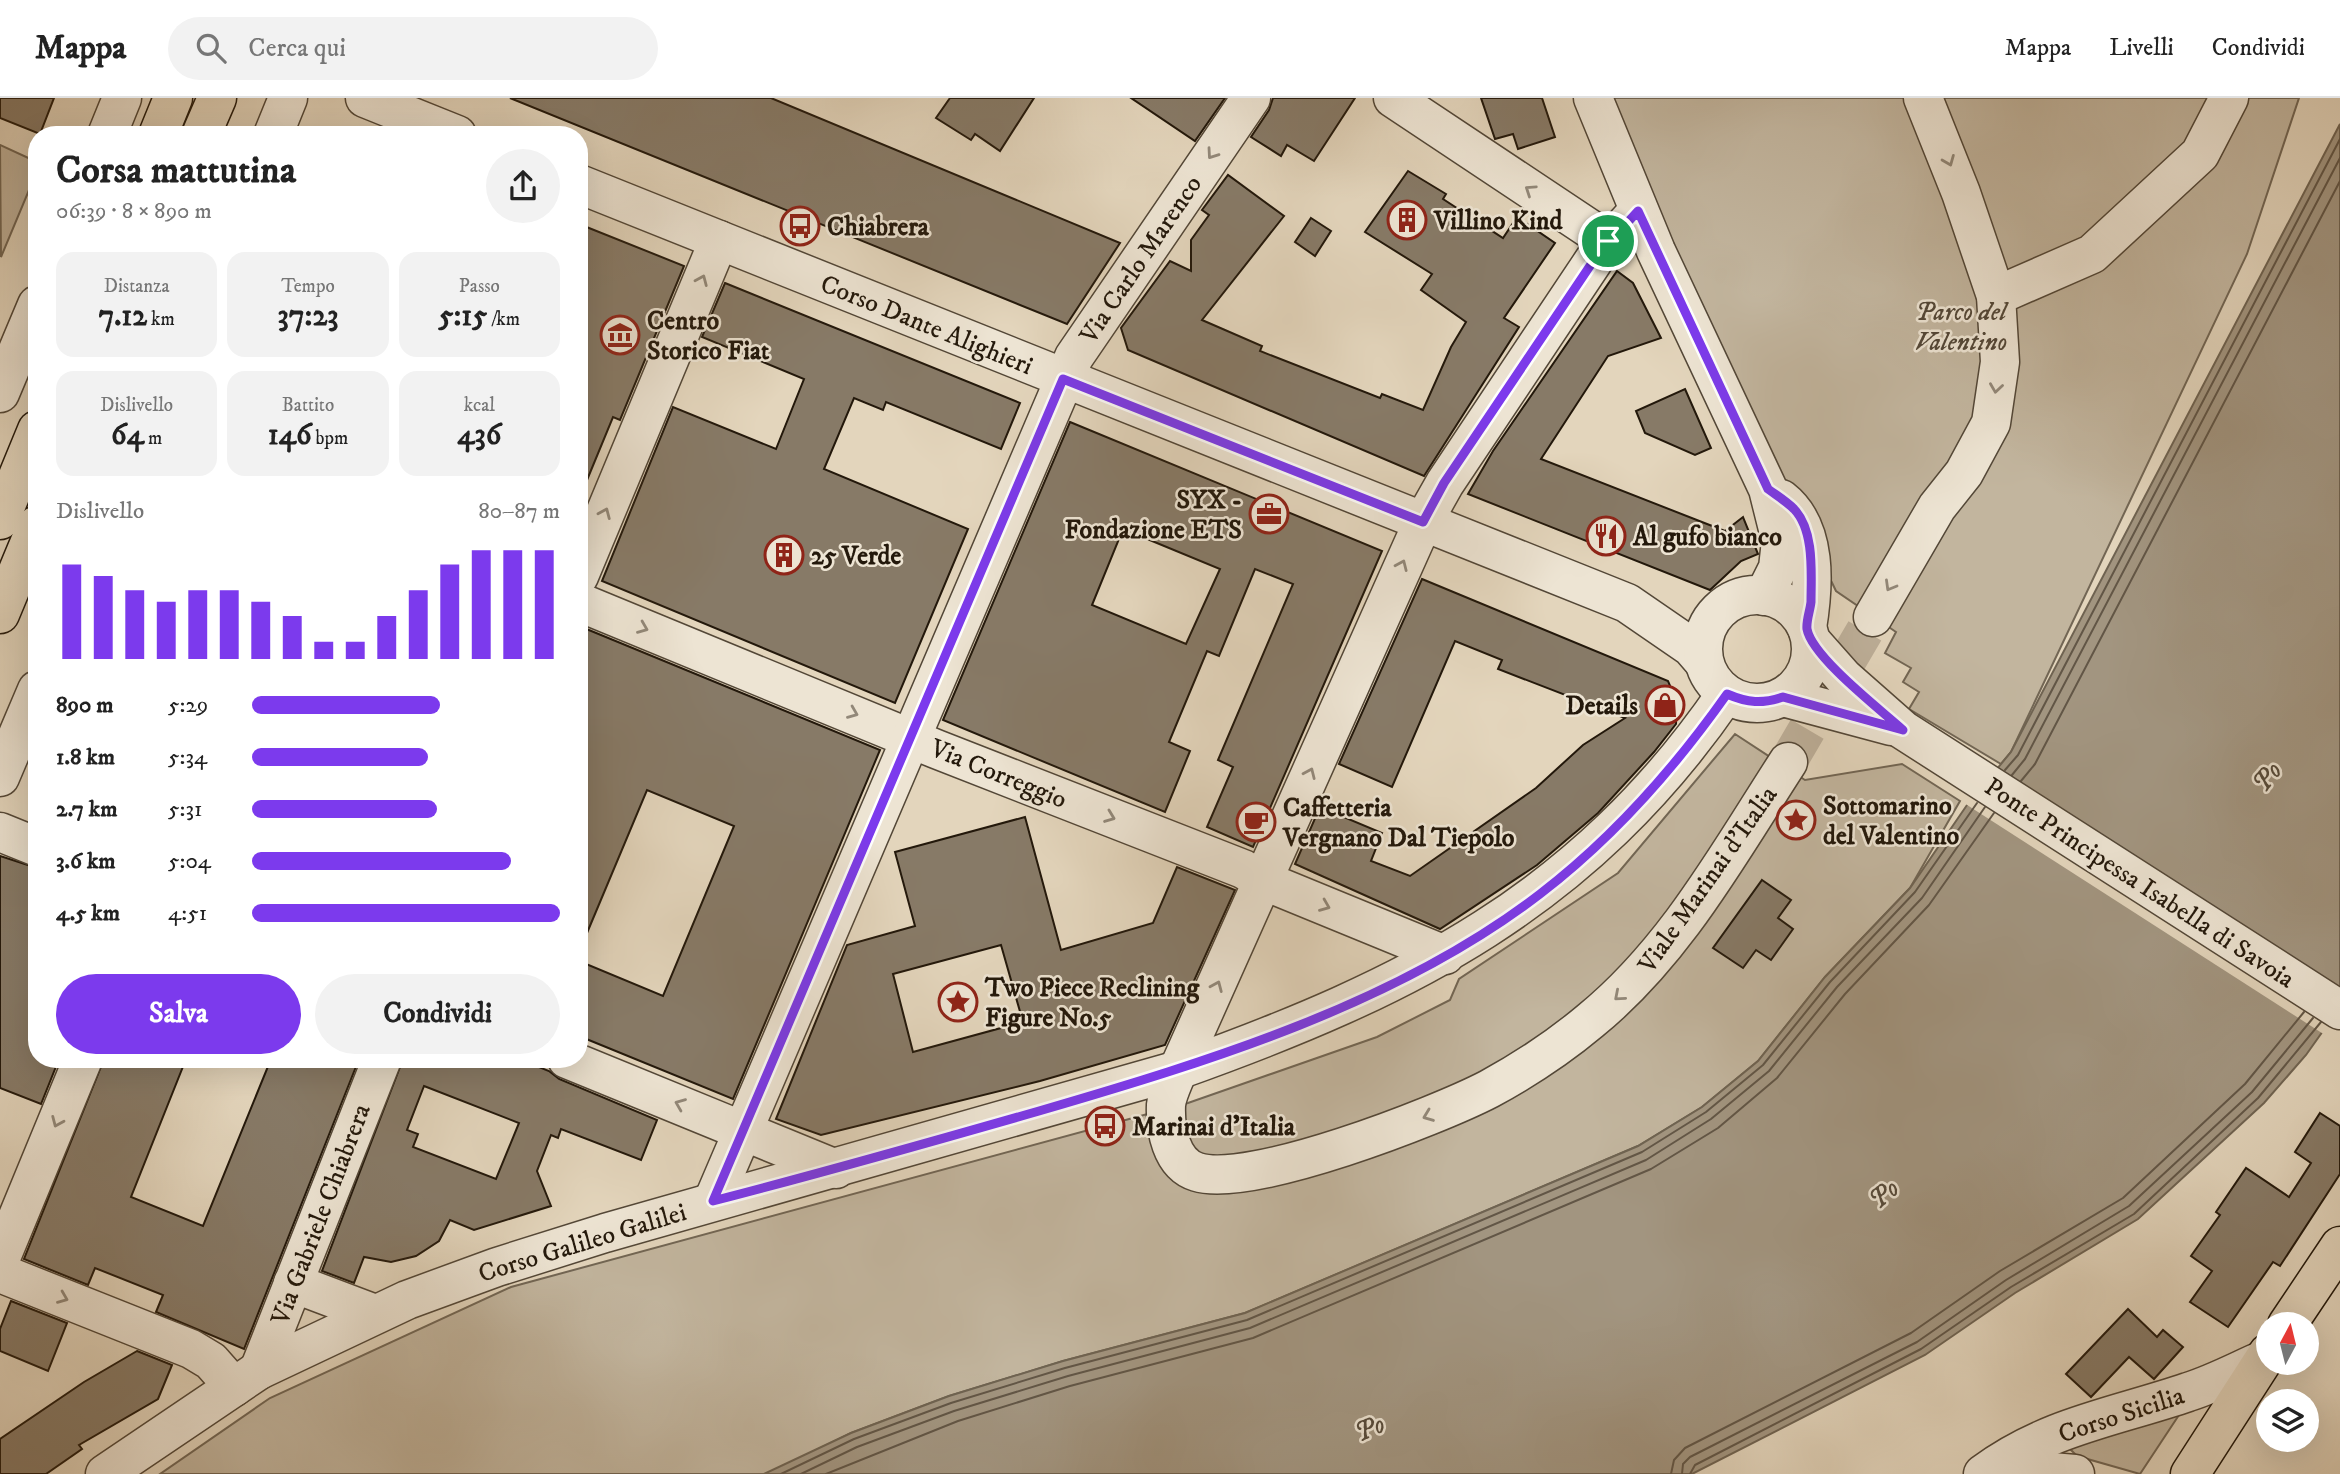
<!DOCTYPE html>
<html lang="it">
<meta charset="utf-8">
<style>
:root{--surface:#fff;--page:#f2f2f2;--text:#222;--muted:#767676;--line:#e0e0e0;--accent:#7c3aed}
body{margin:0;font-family:"IM FELL DW Pica",serif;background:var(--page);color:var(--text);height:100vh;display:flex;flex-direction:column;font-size:26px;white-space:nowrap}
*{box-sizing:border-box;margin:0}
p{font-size:23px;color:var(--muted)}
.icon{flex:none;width:38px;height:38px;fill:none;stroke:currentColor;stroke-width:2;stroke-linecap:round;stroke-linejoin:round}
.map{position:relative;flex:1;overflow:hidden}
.side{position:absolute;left:28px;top:28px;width:560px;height:942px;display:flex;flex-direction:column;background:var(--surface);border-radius:28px;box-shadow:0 7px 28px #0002}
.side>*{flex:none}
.needle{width:46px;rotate:7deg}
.controls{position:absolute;left:2256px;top:1214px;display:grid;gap:14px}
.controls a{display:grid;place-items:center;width:63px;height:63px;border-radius:50%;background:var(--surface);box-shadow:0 7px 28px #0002;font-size:35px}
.pin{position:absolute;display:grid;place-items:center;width:60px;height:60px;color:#fff;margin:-30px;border:4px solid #fff;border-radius:50%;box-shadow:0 2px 7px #0007}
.round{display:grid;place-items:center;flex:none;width:74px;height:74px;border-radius:37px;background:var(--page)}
.summary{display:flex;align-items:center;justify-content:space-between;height:119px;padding:0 28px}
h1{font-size:38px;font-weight:700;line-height:52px}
.metrics{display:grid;grid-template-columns:repeat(3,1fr);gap:10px;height:119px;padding:7px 28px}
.metrics div{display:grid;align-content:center;border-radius:18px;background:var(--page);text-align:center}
.metrics b{font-size:30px;font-weight:700}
.metrics small{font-size:19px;font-weight:400}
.metrics p{font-size:19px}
.chart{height:196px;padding:14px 28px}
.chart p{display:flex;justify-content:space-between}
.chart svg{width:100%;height:126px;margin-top:7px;stroke:var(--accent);stroke-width:6}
.primary-button{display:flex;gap:14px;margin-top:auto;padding:14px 28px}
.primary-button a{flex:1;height:80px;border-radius:42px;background:var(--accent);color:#fff;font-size:28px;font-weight:700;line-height:80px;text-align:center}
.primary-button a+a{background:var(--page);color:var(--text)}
ul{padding:0 28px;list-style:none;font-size:23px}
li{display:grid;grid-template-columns:112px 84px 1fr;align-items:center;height:52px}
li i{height:18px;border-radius:9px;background:var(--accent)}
header{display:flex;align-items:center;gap:42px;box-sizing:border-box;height:98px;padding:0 35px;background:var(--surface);border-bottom:2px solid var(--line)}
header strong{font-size:33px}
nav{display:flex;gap:38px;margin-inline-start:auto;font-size:24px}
.search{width:490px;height:63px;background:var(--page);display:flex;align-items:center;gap:18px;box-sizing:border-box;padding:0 24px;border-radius:38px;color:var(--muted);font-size:26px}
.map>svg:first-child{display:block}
.green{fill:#c2b59e;stroke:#726654;stroke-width:2}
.water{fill:#a29580;stroke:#6f6351;stroke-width:2}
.pier{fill:#e3d5bc}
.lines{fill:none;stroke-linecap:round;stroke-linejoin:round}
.shore{stroke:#625646;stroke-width:2}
.building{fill:#877a67;stroke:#23180b;stroke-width:2;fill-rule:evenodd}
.minor-tunnel{stroke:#bdaf99;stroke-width:38;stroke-dasharray:38 19;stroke-linecap:butt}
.minor-casing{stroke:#534737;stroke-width:41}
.major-casing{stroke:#23180b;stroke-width:41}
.minor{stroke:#ede4d3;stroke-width:38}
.major{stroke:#e3d5bc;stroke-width:38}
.oneway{stroke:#928879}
.route-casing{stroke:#fff;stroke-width:14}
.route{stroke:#7c3aed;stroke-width:9}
.labels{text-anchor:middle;stroke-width:5;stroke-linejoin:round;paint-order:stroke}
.poi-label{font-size:26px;font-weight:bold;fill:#23180b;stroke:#ede4d3;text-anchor:start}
.street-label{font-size:26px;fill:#23180b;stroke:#ede4d3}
.park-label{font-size:26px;font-style:italic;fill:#534737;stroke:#ede4d3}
.water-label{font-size:28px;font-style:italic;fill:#564a3a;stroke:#ede4d3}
</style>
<header>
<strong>Mappa</strong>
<div class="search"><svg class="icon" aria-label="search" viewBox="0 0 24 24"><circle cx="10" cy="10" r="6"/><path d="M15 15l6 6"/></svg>Cerca qui</div>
<nav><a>Mappa</a><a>Livelli</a><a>Condividi</a></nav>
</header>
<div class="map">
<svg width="2340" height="1376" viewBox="0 0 2340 1376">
<rect width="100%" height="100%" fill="#e3d5bc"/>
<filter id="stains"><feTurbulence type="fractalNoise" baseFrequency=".00286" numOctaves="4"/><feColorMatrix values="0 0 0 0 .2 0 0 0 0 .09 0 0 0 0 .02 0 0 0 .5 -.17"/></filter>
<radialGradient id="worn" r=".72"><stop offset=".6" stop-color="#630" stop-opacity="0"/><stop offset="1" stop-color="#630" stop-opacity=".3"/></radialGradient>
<g class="green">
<polygon points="1610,0 2299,0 2247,156 2011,654 2001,666 1909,611 1919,594 1903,584 1911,570 1885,555 1896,534 1836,493 1648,100"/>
<polygon points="0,47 37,64 37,73 1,159"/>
<polygon points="1735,636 1805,682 1902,666 1960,703 1910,790 1825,879 1758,963 1702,1009 1638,1048 1245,1215 1063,1263 949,1298 851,1335 768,1376 160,1376 270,1300 511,1189 1188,1005 1377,939 1450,902 1459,881 1618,775"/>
<polygon points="2179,1317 2140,1376 2077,1358 2070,1351 2072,1345"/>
</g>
<polygon class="water" points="2340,26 2340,909 2306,957 2264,1005 2138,1121 2015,1195 1925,1257 1692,1376 764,1376 851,1335 949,1298 1063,1263 1245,1215 1638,1048 1702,1009 1758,963 1825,879 1910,790 1967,707 2011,654"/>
<polygon class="pier" points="1994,669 2340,915 2325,937 1964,705"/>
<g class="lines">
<g class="shore">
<polyline points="2005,672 2018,657 2340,41"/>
<polyline points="2012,677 2025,661 2340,60"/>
<polyline points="2021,683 2035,666 2340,83"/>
<polyline points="781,1376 854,1341 951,1305 1065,1270 1247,1222 1642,1054 1706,1014 1763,967 1830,884 1915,794 1977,705"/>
<polyline points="801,1376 857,1349 954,1313 1068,1278 1250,1230 1646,1062 1711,1021 1769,973 1837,889 1922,800 1985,709"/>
<polyline points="826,1376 958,1323 1070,1288 1253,1240 1651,1071 1718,1030 1777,980 1845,896 1929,807 1994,715"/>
<polyline points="1671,1376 1674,1362 1685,1350 1911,1235 2000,1173 2123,1100 2245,986 2304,914"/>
<polyline points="1682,1376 1683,1366 1690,1359 1917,1244 2006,1182 2129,1108 2252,994 2313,920"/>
<polyline points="1690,1376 1695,1367 1921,1251 2011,1189 2134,1116 2258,1000 2321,924"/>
</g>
</g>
<g class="building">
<polygon points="0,0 54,0 40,36 0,20"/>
<polygon points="510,0 771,0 1120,145 1067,226"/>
<polygon points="950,0 1034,0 1000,53 975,36 971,42 936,20"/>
<polygon points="1131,0 1225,0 1195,43"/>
<polygon points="1273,0 1355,0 1314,63 1287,47 1281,58 1251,39 1269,12"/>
<polygon points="1481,0 1542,0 1555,39 1518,51 1513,36 1495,41"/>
<polygon points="1408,73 1446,96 1443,101 1503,140 1517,119 1555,145 1504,220 1519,229 1424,378 1128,252 1121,230 1170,163 1191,173 1191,142 1209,117 1202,112 1228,77 1284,118 1202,222 1262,248 1260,253 1380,300 1382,296 1423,312 1451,249 1466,224 1421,192 1432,176 1365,134"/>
<polygon points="1311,120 1331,133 1315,158 1295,144"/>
<polygon points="579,126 684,168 620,322 613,319 580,399"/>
<polygon points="1617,173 1633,185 1661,240 1608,258 1541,361 1725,433 1743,419 1758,456 1741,463 1710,492 1468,396 1493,353"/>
<polygon points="725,185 1020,305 1001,351 886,304 883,312 854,300 824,371 968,431 895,605 602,483 673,309 776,351 804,281 702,239"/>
<polygon points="1685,291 1711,350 1695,357 1645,335 1636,313"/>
<path d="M1070 324 1382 453 1253 749 1207 729 1233 669 1218 662 1293 486 1255 471 1219 558 1207 553 1169 644 1190 653 1165 714 943 622ZM1123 431 1220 471 1186 546 1092 507Z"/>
<polygon points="1422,481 1668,583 1677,604 1676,626 1654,654 1598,715 1537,767 1440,831 1295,766 1320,709 1382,735 1371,763 1410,778 1536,690 1583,647 1625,620 1498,571 1502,562 1455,543 1392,689 1339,666"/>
<polygon points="584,530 880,652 733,1001 579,938 579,863 663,898 734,728 647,692 579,854 579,542"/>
<path d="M1025 719 1061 852 1153 825 1177 769 1235 792 1165 947 1040 983 821 1037 776 1021 847 847 915 828 895 754ZM1001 847 1023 924 913 954 893 876Z"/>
<polygon points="0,758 37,770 37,961 59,961 41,1006 0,990"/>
<polygon points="1762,782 1791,802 1778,820 1793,831 1771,862 1756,852 1743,870 1713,850"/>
<polygon points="104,961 186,961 131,1099 203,1128 271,961 359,961 244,1251 156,1214 163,1197 95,1170 88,1187 24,1161"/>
<path d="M403 961H519L549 973 559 981 657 1022 641 1062 561 1031 558 1040 551 1037 537 1073 551 1108 474 1132 450 1122 439 1143 416 1158 391 1164 364 1159 354 1185 322 1173ZM424 988 519 1025 496 1081 413 1049 418 1036 407 1032Z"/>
<polygon points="2320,1015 2340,1028 2340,1076 2280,1168 2273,1164 2228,1229 2190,1204 2212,1173 2191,1158 2220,1117 2216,1114 2246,1070 2289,1099 2311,1065 2295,1054"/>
<polygon points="11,1203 67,1225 48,1273 0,1253 0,1231"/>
<polygon points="2128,1211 2157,1239 2163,1232 2183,1249 2154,1281 2129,1259 2091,1299 2066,1276"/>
<polygon points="137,1253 172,1267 158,1301 79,1347 82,1351 46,1376 0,1376 0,1341 84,1284"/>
</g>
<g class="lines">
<polyline class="minor-tunnel" points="1788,664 1873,519"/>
<defs>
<g id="minor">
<polyline points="365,0 457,37"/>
<polyline points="1393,0 1608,143"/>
<polyline points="1593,0 1656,153 1768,391 1781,443 1778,470 1764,498"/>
<polyline points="107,37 122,0"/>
<polyline points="273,37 288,0"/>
<polyline points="579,86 1627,505 1691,549 1704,564"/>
<path d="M1638 113 1596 159 1445 385 1423 424 1178 972C1174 983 1167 996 1166 1007 1165 1031 1171 1066 1197 1074 1250 1091 1437 1018 1489 991 1524 972 1559 949 1590 923 1675 854 1729 755 1788 664"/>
<polyline points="1996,198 2092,156 2200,56 2229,0"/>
<polyline points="0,295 37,207"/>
<path d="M1781 401C1818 430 1814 487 1807 530"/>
<polyline points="579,478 719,142"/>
<circle cx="1757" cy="551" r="54"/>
<polyline points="579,504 936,651 1243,771 1262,782 1445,857"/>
<polyline points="1873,519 1937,409 1964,375 1991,325 2000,264 1996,198 1961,95 1923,0"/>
<polyline points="1813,545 1844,580 1903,632 2340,912"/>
<polyline points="1783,599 1891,628"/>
<polyline points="0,679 37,592"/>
<polyline points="0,734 37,749"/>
<polyline points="567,961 836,1071"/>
<polyline points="713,1103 1074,259 1251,0"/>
<polyline points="0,1162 83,961"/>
<polyline points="0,1175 191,1251 211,1263 234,1289"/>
<polyline points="293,1185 375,1216"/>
<polyline points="259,1272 382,961"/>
<path d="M105 1376 259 1272 407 1202 497 1169 605 1135 1178 972C1408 890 1584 803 1726 596"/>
<path d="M1983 1376C2048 1328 2115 1319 2188 1294 2214 1286 2238 1273 2263 1262"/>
<polyline points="2016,1376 2039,1373 2075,1376"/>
</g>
<g id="major">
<polyline points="158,37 173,0"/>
<polyline points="201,37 217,0"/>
<polyline points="0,422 37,332"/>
<polyline points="0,516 37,427"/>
<polyline points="2287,1227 2340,1148"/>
<polyline points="2190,1376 2268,1255"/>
</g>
</defs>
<use href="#minor" class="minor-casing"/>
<use href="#major" class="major-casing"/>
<use href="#minor" class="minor"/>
<use href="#major" class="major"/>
</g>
<defs><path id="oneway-chevron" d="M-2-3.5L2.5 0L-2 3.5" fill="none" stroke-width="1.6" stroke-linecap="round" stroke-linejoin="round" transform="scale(1.75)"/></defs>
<g class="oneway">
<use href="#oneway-chevron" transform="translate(1212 56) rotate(125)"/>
<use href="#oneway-chevron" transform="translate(1949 63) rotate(68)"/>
<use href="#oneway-chevron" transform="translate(1530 92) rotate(-146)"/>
<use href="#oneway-chevron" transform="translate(702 182) rotate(-67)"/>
<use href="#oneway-chevron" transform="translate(1996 290) rotate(98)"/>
<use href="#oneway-chevron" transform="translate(605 415) rotate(-67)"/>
<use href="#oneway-chevron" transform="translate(1402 467) rotate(-66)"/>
<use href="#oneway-chevron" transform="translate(1890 488) rotate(120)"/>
<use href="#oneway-chevron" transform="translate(643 530) rotate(22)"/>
<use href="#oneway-chevron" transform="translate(853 615) rotate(22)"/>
<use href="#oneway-chevron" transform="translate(1310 675) rotate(-66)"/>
<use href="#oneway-chevron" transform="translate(1110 719) rotate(21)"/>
<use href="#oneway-chevron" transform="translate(1325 808) rotate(22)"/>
<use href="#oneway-chevron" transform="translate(1217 888) rotate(-67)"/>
<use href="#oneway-chevron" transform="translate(1619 898) rotate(139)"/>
<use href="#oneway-chevron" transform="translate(680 1006) rotate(-158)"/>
<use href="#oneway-chevron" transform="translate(1428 1018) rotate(159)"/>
<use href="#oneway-chevron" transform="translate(57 1024) rotate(113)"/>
<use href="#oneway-chevron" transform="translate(63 1200) rotate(22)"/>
</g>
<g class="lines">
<defs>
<path id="route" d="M1638 113 1768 391C1776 397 1786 403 1794 411 1815 433 1811 476 1811 504 1810 513 1806 523 1807 531 1812 559 1881 612 1903 632L1783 599C1762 606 1748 605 1727 596 1674 671 1613 740 1540 796 1397 906 1210 963 1039 1013 931 1044 822 1075 713 1103L1063 281 1423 424 1444 385 1596 159Z"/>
</defs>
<use href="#route" class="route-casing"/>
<use href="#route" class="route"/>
</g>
<defs>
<symbol id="building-ring" viewBox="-11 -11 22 22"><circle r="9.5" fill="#ede4d3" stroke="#8f2418" stroke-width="1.5"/><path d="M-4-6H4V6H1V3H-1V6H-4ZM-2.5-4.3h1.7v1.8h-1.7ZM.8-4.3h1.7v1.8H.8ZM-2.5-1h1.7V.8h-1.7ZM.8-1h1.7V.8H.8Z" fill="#8f2418"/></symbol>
<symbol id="bus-ring" viewBox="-11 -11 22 22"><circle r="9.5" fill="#ede4d3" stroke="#8f2418" stroke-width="1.5"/><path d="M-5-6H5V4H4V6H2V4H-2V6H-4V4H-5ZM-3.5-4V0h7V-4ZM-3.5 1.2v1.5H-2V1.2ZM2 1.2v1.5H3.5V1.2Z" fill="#8f2418"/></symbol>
<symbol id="museum-ring" viewBox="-11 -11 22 22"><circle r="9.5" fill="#ede4d3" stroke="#8f2418" stroke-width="1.5"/><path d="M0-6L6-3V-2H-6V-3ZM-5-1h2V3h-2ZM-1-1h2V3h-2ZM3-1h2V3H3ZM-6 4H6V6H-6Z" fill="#8f2418"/></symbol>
<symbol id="office-ring" viewBox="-11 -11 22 22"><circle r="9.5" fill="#ede4d3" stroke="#8f2418" stroke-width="1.5"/><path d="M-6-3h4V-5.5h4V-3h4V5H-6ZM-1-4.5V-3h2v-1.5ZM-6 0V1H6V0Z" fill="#8f2418"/></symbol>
<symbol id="restaurant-ring" viewBox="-11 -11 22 22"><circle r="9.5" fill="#ede4d3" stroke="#8f2418" stroke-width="1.5"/><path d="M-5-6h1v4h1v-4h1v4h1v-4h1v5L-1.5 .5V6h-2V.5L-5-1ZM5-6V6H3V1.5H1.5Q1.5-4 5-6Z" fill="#8f2418"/></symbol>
<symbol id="shop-ring" viewBox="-11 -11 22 22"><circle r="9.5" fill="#ede4d3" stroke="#8f2418" stroke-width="1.5"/><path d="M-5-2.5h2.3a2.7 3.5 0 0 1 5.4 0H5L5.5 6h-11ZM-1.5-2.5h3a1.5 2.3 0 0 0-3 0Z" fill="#8f2418"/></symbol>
<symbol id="sight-ring" viewBox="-11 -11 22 22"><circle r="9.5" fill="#ede4d3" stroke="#8f2418" stroke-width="1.5"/><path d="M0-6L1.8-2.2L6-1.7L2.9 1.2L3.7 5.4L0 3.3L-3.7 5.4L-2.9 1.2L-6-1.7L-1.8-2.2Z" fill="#8f2418"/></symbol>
<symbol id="cafe-ring" viewBox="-11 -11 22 22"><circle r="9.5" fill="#ede4d3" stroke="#8f2418" stroke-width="1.5"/><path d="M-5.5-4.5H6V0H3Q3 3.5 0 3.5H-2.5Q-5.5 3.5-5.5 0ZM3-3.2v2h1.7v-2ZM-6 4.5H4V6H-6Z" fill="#8f2418"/></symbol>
</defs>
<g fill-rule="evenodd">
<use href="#building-ring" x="1385" y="100" width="44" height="44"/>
<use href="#bus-ring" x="778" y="106" width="44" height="44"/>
<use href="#museum-ring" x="598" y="215" width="44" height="44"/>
<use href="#office-ring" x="1247" y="394" width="44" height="44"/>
<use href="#restaurant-ring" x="1584" y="416" width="44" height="44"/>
<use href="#building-ring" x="762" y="435" width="44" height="44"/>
<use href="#shop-ring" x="1643" y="585" width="44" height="44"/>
<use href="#sight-ring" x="1774" y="700" width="44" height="44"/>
<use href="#cafe-ring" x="1234" y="702" width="44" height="44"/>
<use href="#sight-ring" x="936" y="882" width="44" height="44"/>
<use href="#bus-ring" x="1083" y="1006" width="44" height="44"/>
</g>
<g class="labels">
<g class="poi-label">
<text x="1434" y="131">Villino Kind</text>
<text x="827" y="137">Chiabrera</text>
<text x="647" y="231">Centro<tspan x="647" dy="30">Storico Fiat</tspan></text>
<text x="1242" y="410" text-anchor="end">SYX -<tspan x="1242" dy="30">Fondazione ETS</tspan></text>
<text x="1633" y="447">Al gufo bianco</text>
<text x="811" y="466">25 Verde</text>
<text x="1638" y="616" text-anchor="end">Details</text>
<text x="1823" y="716">Sottomarino<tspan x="1823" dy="30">del Valentino</tspan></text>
<text x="1283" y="718">Caffetteria<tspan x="1283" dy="30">Vergnano Dal Tiepolo</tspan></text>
<text x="985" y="898">Two Piece Reclining<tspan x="985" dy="30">Figure No.5</tspan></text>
<text x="1132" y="1037">Marinai d'Italia</text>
</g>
<g class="street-label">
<text transform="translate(1140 161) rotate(-56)" y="9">Via Carlo Marenco</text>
<text transform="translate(927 226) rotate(22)" y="9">Corso Dante Alighieri</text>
<text transform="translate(999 675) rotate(22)" y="9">Via Correggio</text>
<text transform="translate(1707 781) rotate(-55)" y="9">Viale Marinai d'Italia</text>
<text transform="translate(2140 784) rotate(33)" y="9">Ponte Principessa Isabella di Savoia</text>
<text transform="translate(320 1116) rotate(-69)" y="9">Via Gabriele Chiabrera</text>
<text transform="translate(582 1144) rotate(-17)" y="9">Corso Galileo Galilei</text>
<text transform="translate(2121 1316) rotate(-18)" y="9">Corso Sicilia</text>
</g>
<g class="park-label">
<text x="1961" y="222">Parco del<tspan x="1961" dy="30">Valentino</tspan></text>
</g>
<g class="water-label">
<text transform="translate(2266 678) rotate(-51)" y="10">Po</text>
<text transform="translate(1883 1095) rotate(-40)" y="10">Po</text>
<text transform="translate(1369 1329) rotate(-23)" y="10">Po</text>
</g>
</g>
<rect width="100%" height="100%" filter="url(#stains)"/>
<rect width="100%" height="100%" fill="url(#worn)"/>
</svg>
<div class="controls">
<a><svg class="needle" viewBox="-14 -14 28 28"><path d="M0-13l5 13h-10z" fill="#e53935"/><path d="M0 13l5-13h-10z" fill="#767676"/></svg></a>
<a><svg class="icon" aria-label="layers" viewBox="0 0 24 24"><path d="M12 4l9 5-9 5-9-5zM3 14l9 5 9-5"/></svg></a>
</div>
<div class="pin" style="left:1608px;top:143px;background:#1e9e55"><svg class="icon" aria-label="arrive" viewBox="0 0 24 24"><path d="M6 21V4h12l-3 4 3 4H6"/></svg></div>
<section class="side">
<div class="summary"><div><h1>Corsa mattutina</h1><p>06:39 · 8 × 890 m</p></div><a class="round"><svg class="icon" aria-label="share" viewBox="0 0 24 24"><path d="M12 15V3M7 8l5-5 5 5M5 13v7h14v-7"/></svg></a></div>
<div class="metrics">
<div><p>Distanza</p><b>7.12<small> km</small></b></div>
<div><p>Tempo</p><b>37:23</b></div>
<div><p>Passo</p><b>5:15<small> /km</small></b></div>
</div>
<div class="metrics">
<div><p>Dislivello</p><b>64<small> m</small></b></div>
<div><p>Battito</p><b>146<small> bpm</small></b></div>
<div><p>kcal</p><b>436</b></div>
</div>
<div class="chart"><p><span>Dislivello</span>80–87 m</p>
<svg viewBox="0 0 160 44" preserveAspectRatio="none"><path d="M5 44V11M15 44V15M25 44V20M35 44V24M45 44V20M55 44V20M65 44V24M75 44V29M85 44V38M95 44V38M105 44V29M115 44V20M125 44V11M135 44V6M145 44V6M155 44V6"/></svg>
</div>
<ul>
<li><b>890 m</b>5:29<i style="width:61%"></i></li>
<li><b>1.8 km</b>5:34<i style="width:57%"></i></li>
<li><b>2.7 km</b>5:31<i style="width:60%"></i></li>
<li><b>3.6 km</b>5:04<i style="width:84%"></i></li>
<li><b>4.5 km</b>4:51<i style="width:100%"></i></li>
</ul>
<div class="primary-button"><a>Salva</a><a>Condividi</a></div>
</section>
</div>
